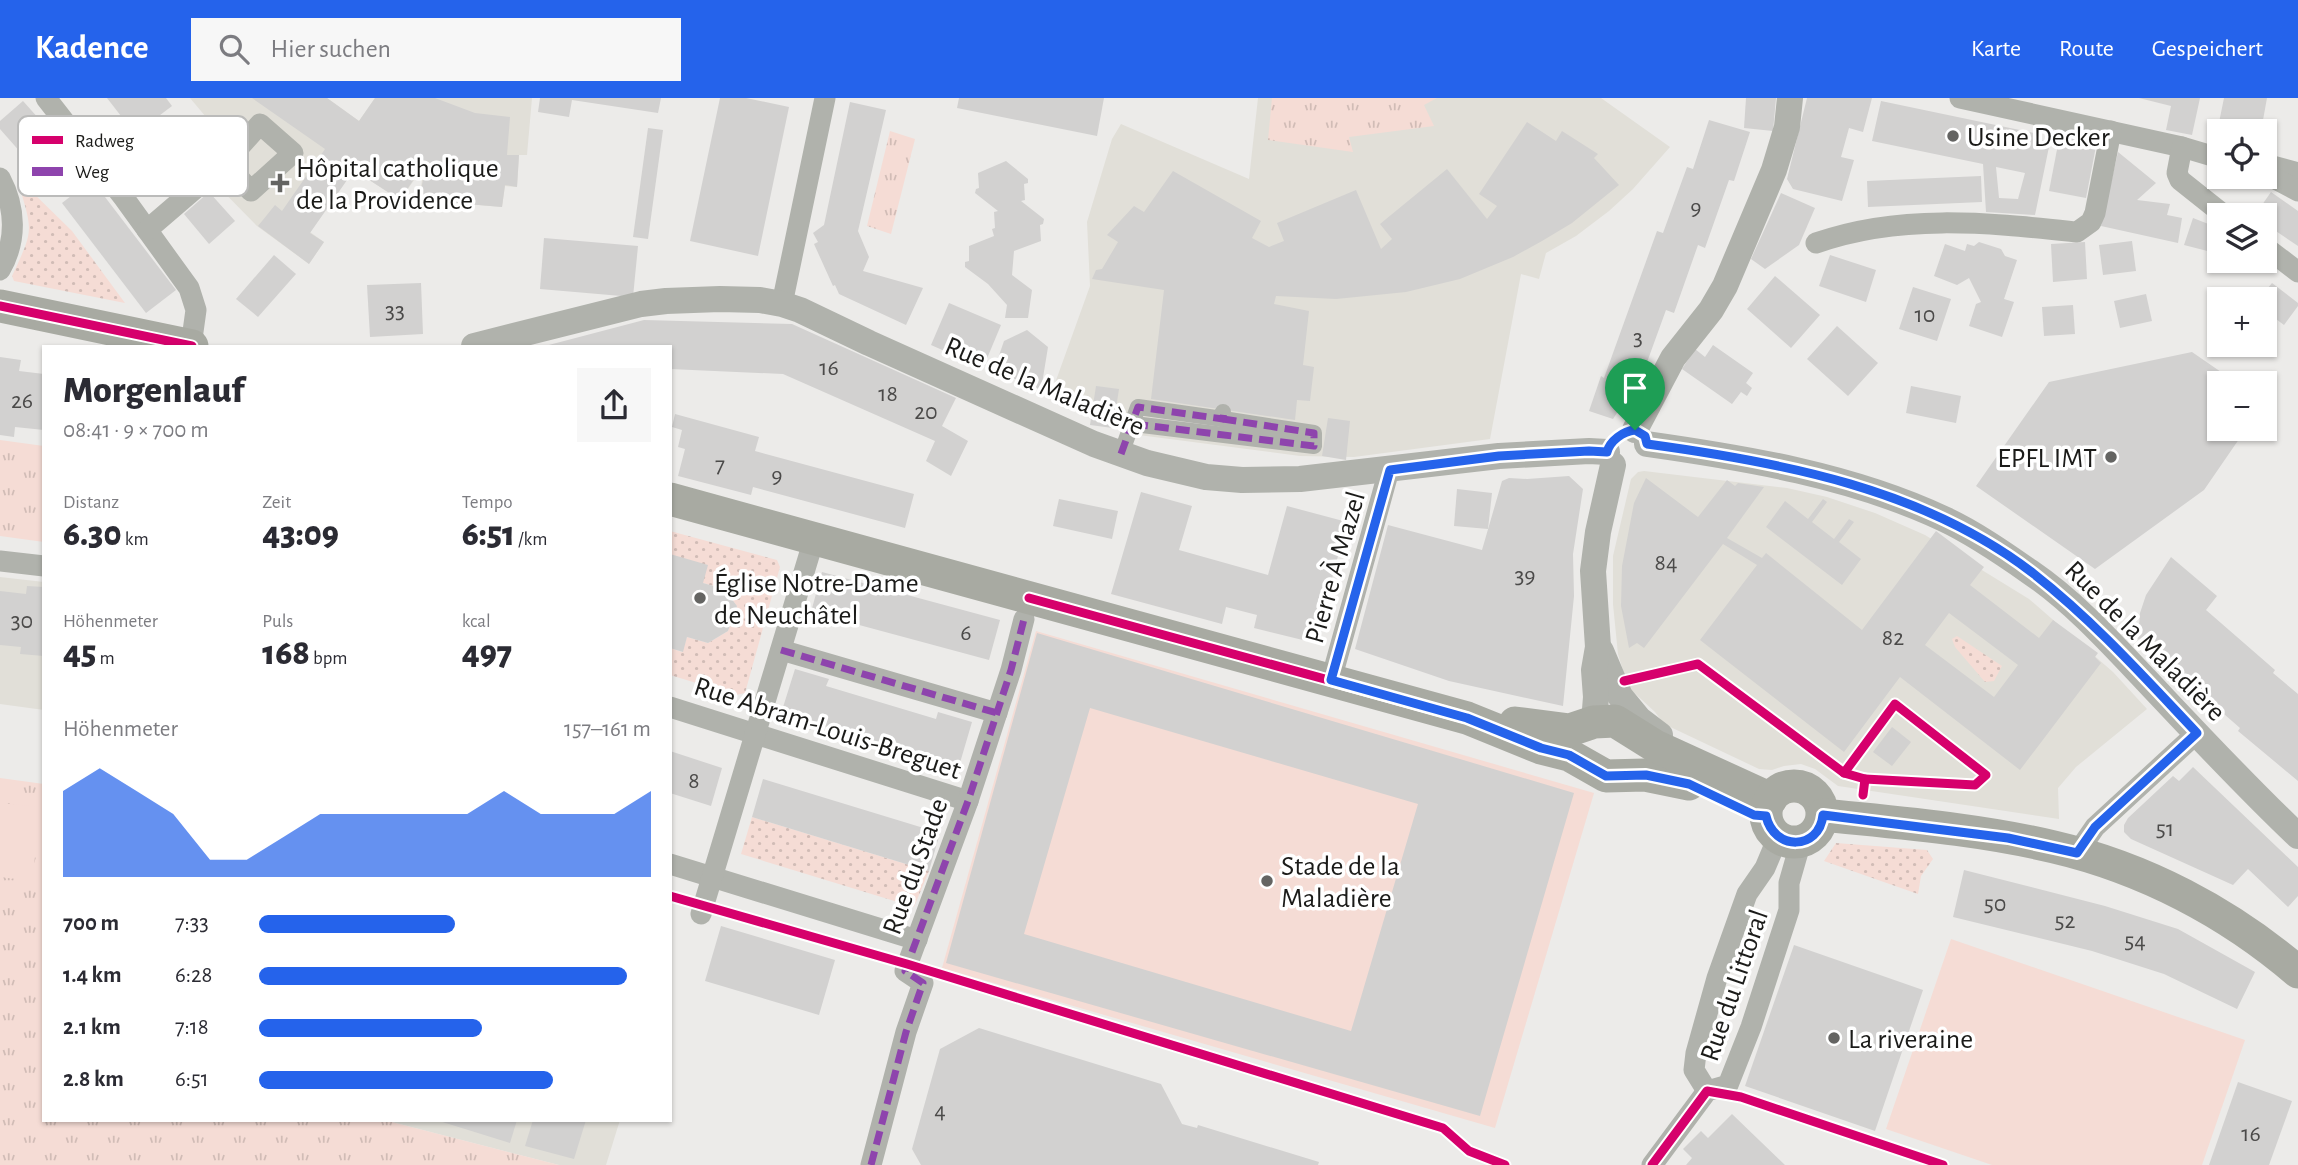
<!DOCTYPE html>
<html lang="de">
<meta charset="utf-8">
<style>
:root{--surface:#fff;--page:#f7f7f7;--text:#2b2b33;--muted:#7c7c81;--accent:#2563eb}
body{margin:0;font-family:"Alegreya Sans",sans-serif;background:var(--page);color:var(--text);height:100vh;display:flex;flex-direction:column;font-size:26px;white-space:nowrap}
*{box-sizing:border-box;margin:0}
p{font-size:23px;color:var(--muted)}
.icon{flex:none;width:38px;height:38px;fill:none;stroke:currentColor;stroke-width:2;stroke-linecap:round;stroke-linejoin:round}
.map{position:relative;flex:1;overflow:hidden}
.details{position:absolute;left:42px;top:247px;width:630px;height:777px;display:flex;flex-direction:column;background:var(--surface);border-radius:0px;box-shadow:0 2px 5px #0004}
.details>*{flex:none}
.fabs{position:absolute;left:2207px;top:21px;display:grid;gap:14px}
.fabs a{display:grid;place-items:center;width:70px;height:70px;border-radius:0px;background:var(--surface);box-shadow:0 2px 5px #0004;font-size:35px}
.pin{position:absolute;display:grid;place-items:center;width:60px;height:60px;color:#fff;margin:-72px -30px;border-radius:50% 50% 50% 0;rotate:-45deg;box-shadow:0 0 7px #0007}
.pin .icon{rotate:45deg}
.round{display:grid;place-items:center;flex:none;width:74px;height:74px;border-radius:0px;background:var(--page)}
.summary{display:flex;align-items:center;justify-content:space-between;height:119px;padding:0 21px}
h1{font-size:38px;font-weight:800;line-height:52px}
.metrics{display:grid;grid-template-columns:repeat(3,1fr);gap:10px;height:119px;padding:7px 21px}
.metrics div{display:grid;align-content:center}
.metrics b{font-size:35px;font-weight:800}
.metrics small{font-size:19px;font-weight:400}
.metrics p{font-size:19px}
.chart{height:196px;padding:14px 21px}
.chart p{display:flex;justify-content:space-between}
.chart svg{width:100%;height:126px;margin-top:7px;fill:var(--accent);opacity:.7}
ul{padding:0 21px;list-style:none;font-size:23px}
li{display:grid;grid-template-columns:112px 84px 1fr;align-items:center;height:52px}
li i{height:18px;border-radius:9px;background:var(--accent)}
header{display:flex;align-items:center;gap:42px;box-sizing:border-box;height:98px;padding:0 35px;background:var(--accent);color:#fff}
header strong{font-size:33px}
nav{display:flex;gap:38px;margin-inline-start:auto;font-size:24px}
.search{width:490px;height:63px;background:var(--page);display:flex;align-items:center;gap:18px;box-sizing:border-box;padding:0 24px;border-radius:0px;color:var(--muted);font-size:26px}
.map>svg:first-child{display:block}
.built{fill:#e1dfd8}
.grass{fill:url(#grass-dots)}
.park{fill:url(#park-tufts)}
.pitch{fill:#f5dcd5}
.building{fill:#d2d1d0;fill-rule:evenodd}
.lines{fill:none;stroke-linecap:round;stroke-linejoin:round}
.pedestrian{stroke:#b0b2ac;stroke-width:16}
.minor{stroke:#b0b2ac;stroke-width:21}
.tertiary{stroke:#b0b2ac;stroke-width:26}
.primary{stroke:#a8aaa2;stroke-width:33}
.quiet{stroke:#8e44ad;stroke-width:7;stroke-dasharray:14 7;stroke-linecap:butt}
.cycleway-casing{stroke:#fff;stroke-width:13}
.cycleway{stroke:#d6006c;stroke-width:9}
.route-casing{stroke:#fff;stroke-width:14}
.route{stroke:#2563eb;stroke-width:9}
.poi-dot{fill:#646462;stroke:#fff;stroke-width:2.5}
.labels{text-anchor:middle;stroke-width:7;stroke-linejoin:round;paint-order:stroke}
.number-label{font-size:24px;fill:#4b4a49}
.poi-label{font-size:28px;fill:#1b1b19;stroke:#fff;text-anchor:start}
.street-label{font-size:28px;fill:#1b1b19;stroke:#fff}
.key{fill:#fff;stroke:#bbbbba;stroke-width:2}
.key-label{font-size:19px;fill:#1b1b19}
</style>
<header>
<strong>Kadence</strong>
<div class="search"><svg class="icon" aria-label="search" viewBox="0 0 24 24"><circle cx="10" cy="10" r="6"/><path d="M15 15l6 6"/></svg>Hier suchen</div>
<nav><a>Karte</a><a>Route</a><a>Gespeichert</a></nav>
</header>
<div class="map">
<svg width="2298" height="1067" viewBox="0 0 2298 1067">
<defs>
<pattern id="grass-dots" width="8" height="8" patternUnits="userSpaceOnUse" patternTransform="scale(1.75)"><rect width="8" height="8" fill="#f5dcd5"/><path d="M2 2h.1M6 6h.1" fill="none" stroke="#d1bcb6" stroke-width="1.8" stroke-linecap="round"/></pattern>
<pattern id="park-tufts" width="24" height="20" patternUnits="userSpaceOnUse" patternTransform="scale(1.75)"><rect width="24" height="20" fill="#f5dcd5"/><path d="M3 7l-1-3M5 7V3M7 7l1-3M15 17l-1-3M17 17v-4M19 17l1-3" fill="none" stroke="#d1bcb6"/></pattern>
</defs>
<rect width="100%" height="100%" fill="#ecebe9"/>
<g class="built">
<polygon points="190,0 327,0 359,23 375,0 532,0 527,57 519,57 517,89 505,88 502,109 419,102 422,82 417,78 400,102 354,72 310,134 324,144 309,166 257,128 201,71 227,44"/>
<polygon points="1258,0 1601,0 1670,49 1633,91 1609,113 1576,138 1546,155 1539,181 1521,176 1490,341 1354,359 1300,358 1131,336 1050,299 1090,188 1087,124 1112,41 1121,26 1249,81"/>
<polygon points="1644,373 1787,390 1827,399 1875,415 1925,437 2029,501 2113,574 2147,611 2076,669 2058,690 2059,721 1838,688 1815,671 1801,666 1784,668 1772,672 1759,671 1664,626 1655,614 1628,589 1618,556 1613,506 1613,458 1631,381 1638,374"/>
<polygon points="0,479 44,484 44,612 0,606"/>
<polygon points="384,1022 620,1022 606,1067 559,1067"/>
</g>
<g class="grass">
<path d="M18 84 24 86 72 133 125 205 14 183 12 178C34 131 33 134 18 84Z"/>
<polygon points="670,433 777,462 780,469 745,595 736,597 670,577 670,550 682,554 687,539 708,545 728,533 737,508 724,491 703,485 670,456"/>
<polygon points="1957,538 2002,568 1994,583 1985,584 1955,549 1952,541"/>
<polygon points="752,719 929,773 914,809 741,756"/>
<polygon points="1836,745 1927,752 1933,761 1921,778 1918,796 1824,763"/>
</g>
<g class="park">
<polygon points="1272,0 1437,0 1424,7 1434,28 1349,39 1353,54 1268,42"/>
<polygon points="890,33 915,41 891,136 867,128"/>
<polygon points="0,342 44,348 44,444 0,438"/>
<polygon points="0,680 44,686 44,1022 384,1022 559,1067 0,1067"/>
</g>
<g class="pitch">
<polygon points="1036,533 1594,695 1495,1030 942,870"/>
<polygon points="0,705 41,709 32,783 0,779"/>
<polygon points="1951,841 2245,942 2202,1067 1992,1067 1886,1031"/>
</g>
<g class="building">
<polygon points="107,0 166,0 172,8 135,36"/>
<polygon points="252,0 327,0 359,23 375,0 435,0 475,15 510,19 507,57 519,57 517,89 505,87 502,109 419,102 423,82 416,78 400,102 354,72 310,135 324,144 309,166 258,128 275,107 282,113 325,51"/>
<polygon points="540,0 661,0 658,15 572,2 569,19 538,14"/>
<polygon points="720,0 746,0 789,9 758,158 690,143"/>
<polygon points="959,0 1104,0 1097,38 957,10"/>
<polygon points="1746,0 1776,0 1773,33 1744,30"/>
<polygon points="1807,0 1872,0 1863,34 1849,30 1841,59 1854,62 1842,103 1793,91 1787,81"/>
<polygon points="2139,0 2200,0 2192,37 2166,32 2171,8"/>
<polygon points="2224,0 2267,0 2261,33 2219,33 2219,50 2214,49"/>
<polygon points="23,3 56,40 29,64 0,31 0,23"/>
<path d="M1881 3 2034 35 2033 40 2050 44 2035 117 1986 114 1983 66 1872 43ZM1996 69 2025 75 2018 101 1999 100Z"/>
<polygon points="850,4 886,12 858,133 869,159 863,173 923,190 906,227 839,196 835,187 833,188 814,146 818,144 813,135 824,127"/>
<polygon points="1709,22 1750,34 1734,83 1729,82 1705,150 1698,147 1674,215 1666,212 1646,267 1630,295 1613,321 1589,313 1601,278 1604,280 1657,133 1663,135 1687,69 1693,71"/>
<polygon points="1527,24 1556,43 1562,33 1598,56 1594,60 1619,87 1572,125 1542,143 1513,159 1460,181 1406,194 1336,201 1276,198 1274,206 1309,213 1303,267 1314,269 1310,303 1297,302 1295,322 1151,301 1164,192 1092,181 1096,172 1102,171 1118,144 1107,137 1134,108 1144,114 1173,73 1261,123 1252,140 1269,149 1284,143 1277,125 1356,92 1381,151 1392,141 1380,126 1447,71 1487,121 1497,108 1479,96"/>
<polygon points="648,30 663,32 648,141 633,139"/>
<polygon points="2060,36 2097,43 2086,100 2049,93"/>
<polygon points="177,42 203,71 172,99 146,69"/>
<polygon points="2118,54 2156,85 2137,102 2170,106 2167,117 2182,120 2178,145 2101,128"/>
<polygon points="1006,63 1028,81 1028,85 1024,86 1025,102 1021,103 1044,121 1043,126 1040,127 1041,143 1014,153 1012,177 1032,192 1028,220 1005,220 1007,207 988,186 965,169 965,164 969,163 969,148 994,138 992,131 995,130 994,114 998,113 975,95 976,91 979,90 978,75"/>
<polygon points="1981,78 1982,104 1868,109 1867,83"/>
<polygon points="92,82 176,192 146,215 62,105"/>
<polygon points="209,94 235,123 209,146 184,116"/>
<polygon points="2271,94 2298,113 2298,148 2264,125 2264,117 2255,117"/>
<polygon points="1781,95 1815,110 1799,147 1765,171 1751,161"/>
<polygon points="2193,120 2211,127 2219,133 2219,156 2184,147"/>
<polygon points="544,140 638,148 633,199 540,191"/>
<polygon points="2132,143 2136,173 2103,177 2099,147"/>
<polygon points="1979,144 2001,151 2005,158 2017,162 2004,201 2014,204 2002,239 1969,228 1976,206 1981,204 1969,180 1957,187 1934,178 1945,146 1965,153 1967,146 1974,148"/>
<polygon points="2085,144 2087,181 2053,184 2051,146"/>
<polygon points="274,157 296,176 258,219 236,201"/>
<polygon points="1830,157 1876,172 1866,204 1819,188"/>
<polygon points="1775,178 1820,217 1791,250 1747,211"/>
<polygon points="421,185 423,236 370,239 367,187"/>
<polygon points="2272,185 2298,205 2298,208 2284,227 2264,212 2264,201 2259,201"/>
<polygon points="1913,189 1951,201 1937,243 1899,231"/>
<polygon points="2146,196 2152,223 2120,230 2114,203"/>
<polygon points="949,205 1001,227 983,270 931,247"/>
<polygon points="2073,207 2075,236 2044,238 2042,209"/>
<polygon points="644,222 792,226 956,300 942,328 968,343 951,378 926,363 935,343 783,276 670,271 670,248 545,248"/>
<polygon points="1837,228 1878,265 1848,298 1807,261"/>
<polygon points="1027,232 1048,249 1041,292 994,272 1004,243"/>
<polygon points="1713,247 1753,275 1746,285 1752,290 1747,298 1741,294 1732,306 1682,271 1695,251 1705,259"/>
<polygon points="2192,254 2237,285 2219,285 2219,331 2246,331 2204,392 2095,471 1976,388 2049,284"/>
<polygon points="0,259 21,262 19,273 44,276 44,332 15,329 14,339 0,337"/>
<polygon points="1096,288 1119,291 1113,330 1090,327"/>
<polygon points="1911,288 1961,298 1956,325 1906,315"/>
<polygon points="675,316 759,339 755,353 914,396 905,430 753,389 751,397 678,378 685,351 678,349 682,332 672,329"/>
<polygon points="1328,320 1350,323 1346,362 1322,358"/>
<polygon points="1569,378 1583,391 1573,456 1574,498 1563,608 1449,583 1355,551 1388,427 1482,452 1502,383 1509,380 1527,381"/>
<path d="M1646 380 1698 419 1727 382 1735 388 1738 385 1764 389 1727 440 1762 460 1766 455 1862 532 1936 433 1984 469 1970 487 2039 540 2053 522 2098 555 2095 559 2101 565 2020 672 1900 579 1844 654 1700 542 1757 467 1723 446 1644 550 1637 545 1629 550 1621 508 1622 468 1634 405ZM1949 515 2018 567 1994 599 1925 547Z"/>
<polygon points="1457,391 1492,395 1488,431 1454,428"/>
<polygon points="1141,394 1192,408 1179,452 1268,477 1287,408 1347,424 1315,545 1254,530 1257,517 1226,509 1222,526 1111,496"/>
<polygon points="1059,401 1118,413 1112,441 1053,428"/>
<polygon points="1823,401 1827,404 1812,424 1834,441 1849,421 1854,424 1839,444 1861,461 1842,487 1766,429 1785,403 1808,421"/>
<polygon points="670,456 708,467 703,485 724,491 737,508 728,533 708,545 687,539 683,554 670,550"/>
<polygon points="2171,459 2217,498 2206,512 2275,572 2273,575 2298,596 2298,683 2238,633 2240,630 2138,541 2140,515 2146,497"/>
<polygon points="822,474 1000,522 989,562 811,514"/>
<polygon points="27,488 44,489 44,558 20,556 21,549 0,547 0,493 26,496"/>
<path d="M1037 535 1574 695 1480 1018 946 865ZM1090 610 1418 706 1351 933 1024 836Z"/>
<polygon points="795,571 829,581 826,588 936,621 938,614 972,624 957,675 928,666 930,660 813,625 811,632 779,622"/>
<polygon points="1892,629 1911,644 1892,668 1873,654"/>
<polygon points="670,653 722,670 711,708 670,695"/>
<polygon points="2193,669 2298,769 2298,798 2288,809 2248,771 2233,787 2131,741 2124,734 2124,727 2128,720 2173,678 2179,683"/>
<polygon points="763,681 940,735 929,773 752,719"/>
<polygon points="1964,772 2105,808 2178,831 2255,874 2237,911 2164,876 2092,853 1953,819"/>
<polygon points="721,828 835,862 819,917 705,883"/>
<polygon points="1794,847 1923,892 1875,1033 1745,988"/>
<polygon points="979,930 1161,986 1182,1026 1197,1030 1198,1027 1319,1064 1318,1067 921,1067 912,1051 940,951"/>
<polygon points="2238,984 2292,1003 2269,1067 2209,1067"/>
<polygon points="1732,1016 1785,1067 1686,1067 1692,1060 1683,1051 1701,1033 1708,1040"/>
<polygon points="436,1022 517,1022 510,1045"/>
<polygon points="533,1022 586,1022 574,1061 525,1048"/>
</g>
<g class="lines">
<g class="pedestrian">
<polyline points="1134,326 1314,348 1314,335 1223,321"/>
<polyline points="1121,356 1138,309 1223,321 1223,314"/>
</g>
<g class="minor">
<polyline points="46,0 124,100 189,190 196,212 191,248"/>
<polyline points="1960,0 2182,49 2219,60"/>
<polyline points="2182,49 2177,75 2180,82 2224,117"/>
<polyline points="2264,72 2273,68 2298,75"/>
<polyline points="2264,75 2298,93"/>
<path d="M0 80C16 110 17 143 0 172"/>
<polyline points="147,132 225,65 251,93 293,55 260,26 225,65"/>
<path d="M1816 145C1901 115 1989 125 2077 134L2091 124 2095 115 2111 33"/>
<polyline points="2264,148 2298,174"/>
<polyline points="782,206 825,0"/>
<polyline points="0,463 44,468"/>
<polyline points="781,552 997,615"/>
<polyline points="1331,582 1389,372"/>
<polyline points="670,609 968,703"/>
<polyline points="2077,755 2095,729 2197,635"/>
<polyline points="670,766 917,842"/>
<polyline points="701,816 814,441"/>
<polyline points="1707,993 1694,972 1696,955 1717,880 1747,796 1765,770 1778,739"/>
<polyline points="871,1067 906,934 923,885 905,873 968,703 1011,572 1024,521"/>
<polyline points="1652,1067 1707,993 1728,987 1751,929 1789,812 1789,785 1801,743"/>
</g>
<g class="tertiary">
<polyline points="474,248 641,206 666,203 720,201 760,202 782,206 800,212 869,245 1094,346 1147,365 1206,379 1242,382 1300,381 1499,358 1589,353 1607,354"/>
<polyline points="1635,332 1673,260 1711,212 1725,188 1774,72 1787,29 1790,0"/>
<path d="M1647 346C1746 360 1853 378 1944 421 1974 435 2003 455 2030 474 2074 504 2110 544 2146 582 2196 635 2245 688 2298 738"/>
<polyline points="1601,553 1620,598 1639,621 1660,637"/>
<polyline points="1594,624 1596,599 1594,572 1598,549 1593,473 1598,434 1613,367"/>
</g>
<g class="primary">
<polyline points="0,208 192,248"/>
<polyline points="670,401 1467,620 1541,650 1569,657 1606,678 1645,677 1689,686"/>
<polyline points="1515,625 1570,632 1594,624 1615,623 1655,648 1771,701"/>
<circle cx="1794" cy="716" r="28"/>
<path d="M1823 717C1900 725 1979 731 2054 749 2144 770 2228 814 2298 874"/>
</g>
<g class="quiet">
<polyline points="1134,326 1314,348 1314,335 1223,321"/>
<polyline points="1121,356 1138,309 1223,321 1224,311"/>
<polyline points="781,552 997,615"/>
<polyline points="871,1067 906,934 923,885 905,873 968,703 1011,572 1024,521"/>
</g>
<defs>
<g id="cycleway">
<polyline points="0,208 192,248"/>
<polyline points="1029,500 1467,620"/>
<polyline points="1624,583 1698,566 1844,675 1865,681 1863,697"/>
<polyline points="1844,675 1895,606 1986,677 1975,687 1865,681"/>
<polyline points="670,798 907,866 1443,1030 1469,1053 1505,1067"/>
<polyline points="1652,1067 1707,993 1741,999 1943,1067"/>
</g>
</defs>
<use href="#cycleway" class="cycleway-casing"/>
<use href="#cycleway" class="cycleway"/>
</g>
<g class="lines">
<defs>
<path id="route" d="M1635 332 1645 338 1647 346C1781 364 1925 391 2034 476 2094 523 2145 580 2197 635L2095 729 2077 755 2008 740 1823 717C1819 753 1774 753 1766 718L1754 717 1689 686 1646 677 1606 678 1569 657 1541 650 1467 620 1331 582 1390 372 1499 358 1589 353 1607 354C1610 343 1623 333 1635 332Z"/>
</defs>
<use href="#route" class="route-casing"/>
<use href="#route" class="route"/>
</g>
<g class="poi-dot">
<circle cx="1953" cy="38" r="7"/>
<path d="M276.5 74.5h7v7h7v7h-7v7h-7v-7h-7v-7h7z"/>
<circle cx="2111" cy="359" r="7"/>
<circle cx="700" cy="500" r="7"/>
<circle cx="1267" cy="783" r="7"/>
<circle cx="1834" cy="940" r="7"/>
</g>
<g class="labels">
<g class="number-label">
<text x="1696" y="117">9</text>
<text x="395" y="220">33</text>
<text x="1925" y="224">10</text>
<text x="1638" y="247">3</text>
<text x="829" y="277">16</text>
<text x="888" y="303">18</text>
<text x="22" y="310">26</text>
<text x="926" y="321">20</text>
<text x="720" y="374">7</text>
<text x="777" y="385">9</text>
<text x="1666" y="472">84</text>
<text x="1525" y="485">39</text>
<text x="22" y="530">30</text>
<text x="966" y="542">6</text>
<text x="1893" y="547">82</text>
<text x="694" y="690">8</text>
<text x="2165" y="738">51</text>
<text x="1995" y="813">50</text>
<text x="2065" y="830">52</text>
<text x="2135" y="850">54</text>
<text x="940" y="1020">4</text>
<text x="2251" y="1043">16</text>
</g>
<g class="poi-label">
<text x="1967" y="48">Usine Decker</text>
<text x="296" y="79">Hôpital catholique<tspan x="296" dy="32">de la Providence</tspan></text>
<text x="2097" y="369" text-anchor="end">EPFL IMT</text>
<text x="714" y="494">Église Notre-Dame<tspan x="714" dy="32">de Neuchâtel</tspan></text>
<text x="1281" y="777">Stade de la<tspan x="1281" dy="32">Maladière</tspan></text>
<text x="1848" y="950">La riveraine</text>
</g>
<g class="street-label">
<text transform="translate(1045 287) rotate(23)" y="10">Rue de la Maladière</text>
<text transform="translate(1334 469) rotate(-74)" y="10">Pierre À Mazel</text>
<text transform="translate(2146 542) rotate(45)" y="10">Rue de la Maladière</text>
<text transform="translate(828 629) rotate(18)" y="10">Rue Abram-Louis-Breguet</text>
<text transform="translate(914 768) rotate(-70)" y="10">Rue du Stade</text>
<text transform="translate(1733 887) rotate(-71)" y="10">Rue du Littoral</text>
</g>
</g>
<rect x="18" y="18" width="230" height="80" rx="10" class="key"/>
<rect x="32" y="38" width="31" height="8" fill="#d6006c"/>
<rect x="32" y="69" width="31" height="9" fill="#8e44ad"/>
<g class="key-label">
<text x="75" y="49">Radweg</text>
<text x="75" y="80">Weg</text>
</g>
</svg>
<div class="fabs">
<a><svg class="icon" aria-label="locate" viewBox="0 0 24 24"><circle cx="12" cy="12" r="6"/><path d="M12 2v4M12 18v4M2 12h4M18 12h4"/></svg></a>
<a><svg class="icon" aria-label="layers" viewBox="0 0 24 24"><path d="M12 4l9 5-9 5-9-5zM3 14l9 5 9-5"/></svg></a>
<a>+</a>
<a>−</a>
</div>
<div class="pin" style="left:1635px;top:332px;background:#1e9e55"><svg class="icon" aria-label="arrive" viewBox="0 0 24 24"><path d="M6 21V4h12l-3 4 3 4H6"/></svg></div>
<section class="details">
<div class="summary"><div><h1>Morgenlauf</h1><p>08:41 · 9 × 700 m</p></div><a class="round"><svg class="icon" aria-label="share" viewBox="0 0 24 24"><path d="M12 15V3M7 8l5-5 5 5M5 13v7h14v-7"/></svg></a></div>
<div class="metrics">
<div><p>Distanz</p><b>6.30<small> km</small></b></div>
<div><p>Zeit</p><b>43:09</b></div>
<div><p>Tempo</p><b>6:51<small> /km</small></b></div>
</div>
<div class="metrics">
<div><p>Höhenmeter</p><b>45<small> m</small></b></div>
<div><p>Puls</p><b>168<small> bpm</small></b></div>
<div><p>kcal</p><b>497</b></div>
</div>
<div class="chart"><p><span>Höhenmeter</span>157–161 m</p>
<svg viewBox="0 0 160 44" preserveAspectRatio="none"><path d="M0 44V14L10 6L20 14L30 22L40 38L50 38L60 30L70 22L80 22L90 22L100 22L110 22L120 14L130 22L140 22L150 22L160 14V44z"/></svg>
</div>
<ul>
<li><b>700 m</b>7:33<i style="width:50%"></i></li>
<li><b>1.4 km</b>6:28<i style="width:94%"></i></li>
<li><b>2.1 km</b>7:18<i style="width:57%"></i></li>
<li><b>2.8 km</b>6:51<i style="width:75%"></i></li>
</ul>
</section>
</div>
